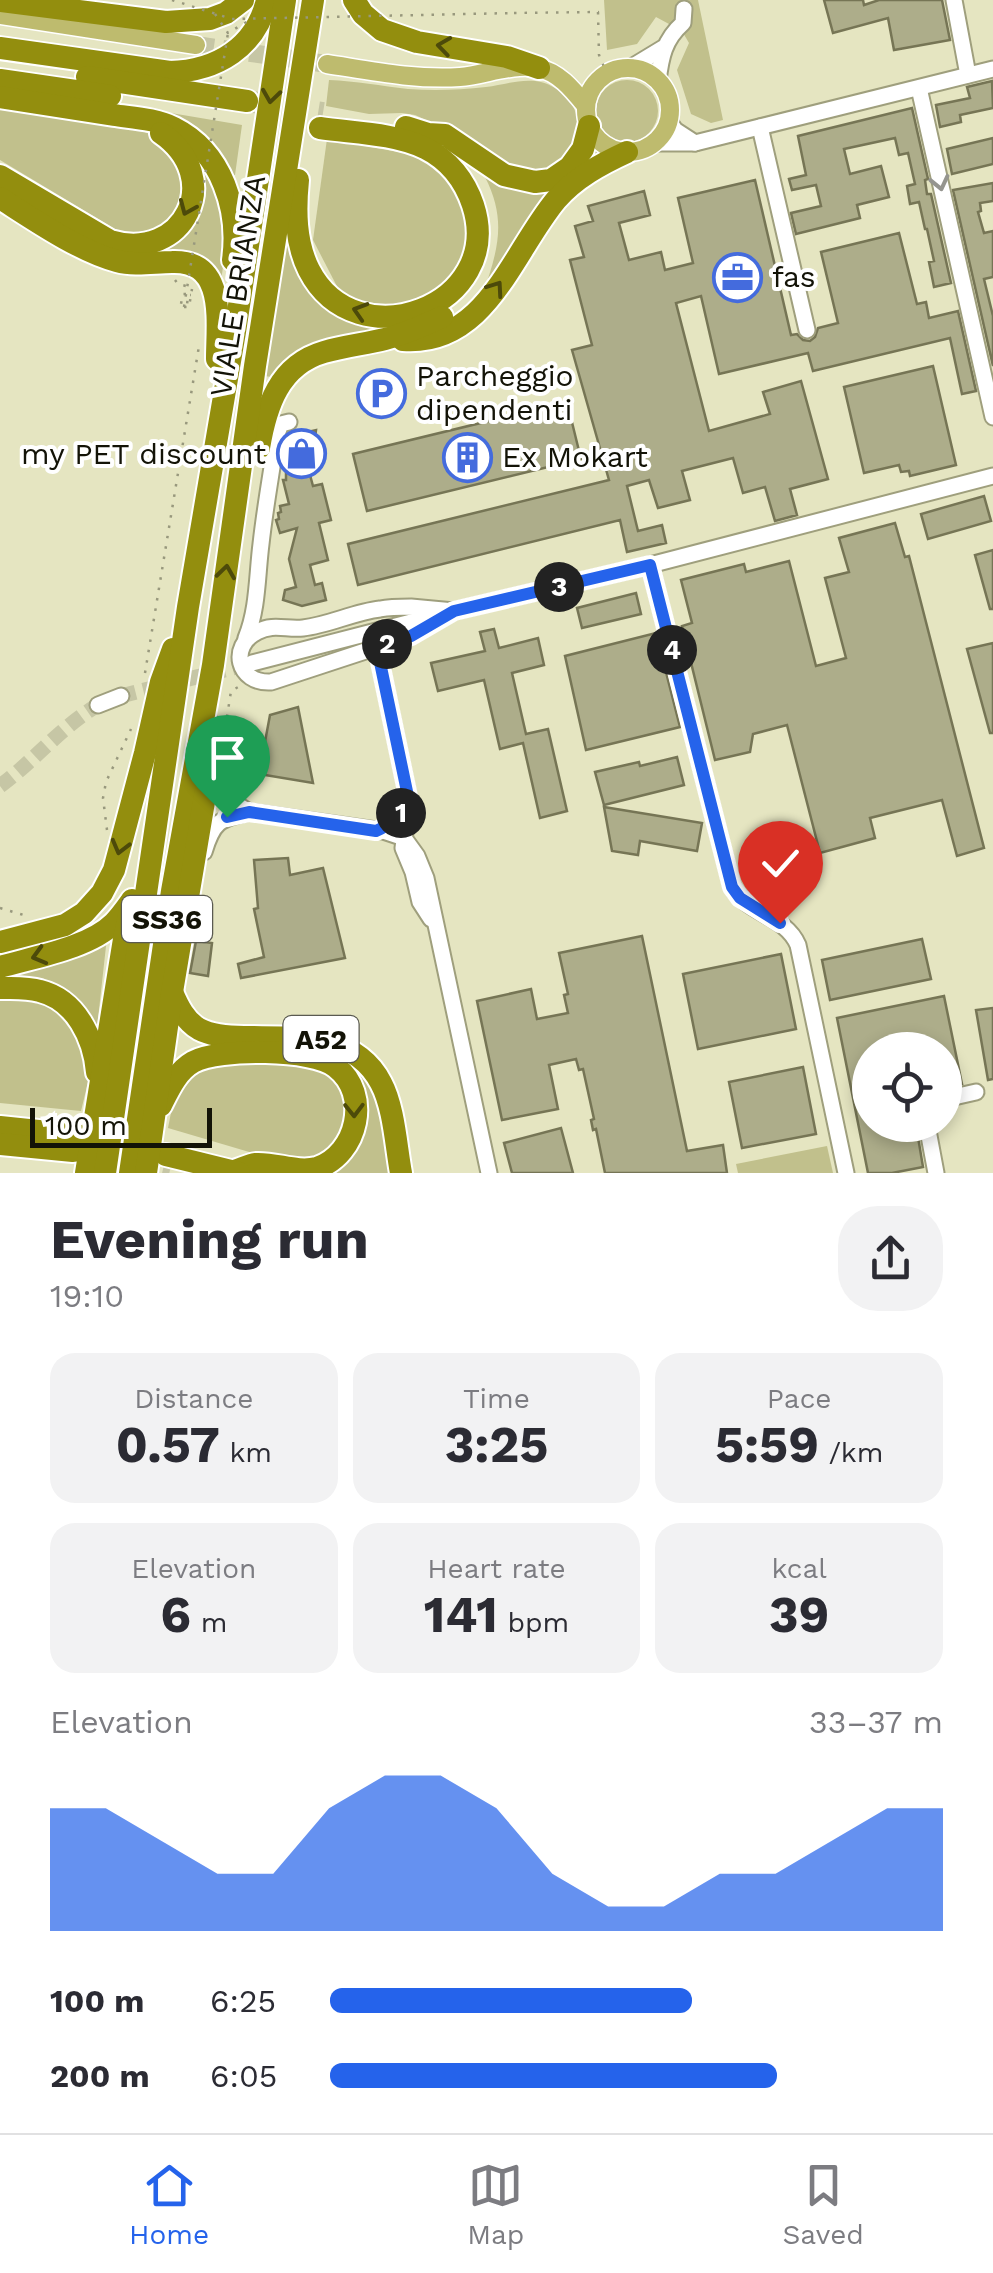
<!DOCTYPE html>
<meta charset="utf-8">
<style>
:root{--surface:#fff;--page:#f2f2f3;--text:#2b2b33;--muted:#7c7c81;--line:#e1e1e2;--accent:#2563eb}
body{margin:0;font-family:"Work Sans",sans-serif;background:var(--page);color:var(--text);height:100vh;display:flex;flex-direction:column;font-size:38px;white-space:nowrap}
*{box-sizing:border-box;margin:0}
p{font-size:32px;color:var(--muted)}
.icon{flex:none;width:55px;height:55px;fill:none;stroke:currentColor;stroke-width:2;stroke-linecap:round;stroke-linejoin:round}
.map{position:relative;height:1173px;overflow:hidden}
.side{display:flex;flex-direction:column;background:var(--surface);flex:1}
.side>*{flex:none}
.controls{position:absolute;left:852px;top:1032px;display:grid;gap:20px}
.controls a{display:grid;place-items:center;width:110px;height:110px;border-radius:50%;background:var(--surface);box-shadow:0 5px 15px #0003;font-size:50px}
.scale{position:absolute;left:30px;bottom:25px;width:182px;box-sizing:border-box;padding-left:10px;border:5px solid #131307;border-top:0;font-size:28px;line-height:35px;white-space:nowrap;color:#131307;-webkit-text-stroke:8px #fff;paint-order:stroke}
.pin{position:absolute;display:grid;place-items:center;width:85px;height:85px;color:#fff;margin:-102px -42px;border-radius:50% 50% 50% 0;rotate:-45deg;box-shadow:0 0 10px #0007}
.pin .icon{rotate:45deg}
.km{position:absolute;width:50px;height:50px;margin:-25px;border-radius:50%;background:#222;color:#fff;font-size:28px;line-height:50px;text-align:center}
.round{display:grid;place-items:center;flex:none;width:105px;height:105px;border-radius:40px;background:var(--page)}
.summary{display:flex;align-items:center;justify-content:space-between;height:170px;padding:0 50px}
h1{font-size:55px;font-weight:700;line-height:75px}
.figures{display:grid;grid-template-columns:repeat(3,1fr);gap:15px;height:170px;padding:10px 50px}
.figures div{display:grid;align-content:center;border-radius:25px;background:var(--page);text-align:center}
.figures b{font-size:50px;font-weight:700}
.figures small{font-size:28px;font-weight:400}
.figures p{font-size:28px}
.chart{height:280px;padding:20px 50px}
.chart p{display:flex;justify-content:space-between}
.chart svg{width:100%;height:180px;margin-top:10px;fill:var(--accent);opacity:.7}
ul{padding:0 50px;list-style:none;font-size:32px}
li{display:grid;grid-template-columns:160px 120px 1fr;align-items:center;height:75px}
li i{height:25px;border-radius:12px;background:var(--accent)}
.tabs{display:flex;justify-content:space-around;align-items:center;height:140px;border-top:2px solid var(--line);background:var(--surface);font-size:28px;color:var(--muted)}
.tabs a{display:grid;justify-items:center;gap:5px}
.tabs .active{color:var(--accent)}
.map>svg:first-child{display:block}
.green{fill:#c1c08c}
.building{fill:#adad8a;stroke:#767555;stroke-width:2.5}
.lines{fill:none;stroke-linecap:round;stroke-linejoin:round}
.minor-tunnel{stroke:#c6c6a5;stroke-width:15;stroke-dasharray:15 8;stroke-linecap:butt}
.major-tunnel{stroke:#c6c6a5;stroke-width:18;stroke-dasharray:18 9;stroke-linecap:butt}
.highway-tunnel{stroke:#c6c6a5;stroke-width:22;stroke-dasharray:22 11;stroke-linecap:butt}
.minor-casing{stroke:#9f9f7d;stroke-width:19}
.major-casing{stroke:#fff;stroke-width:21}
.highway-casing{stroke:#fff;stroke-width:26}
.path{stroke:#98987d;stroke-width:2.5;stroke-dasharray:2.5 8;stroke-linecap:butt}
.minor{stroke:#fff;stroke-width:15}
.major{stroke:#bebb6e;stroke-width:18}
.highway{stroke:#938e0e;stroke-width:22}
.path-bridge{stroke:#98987d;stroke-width:2.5;stroke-dasharray:2.5 8;stroke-linecap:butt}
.oneway{stroke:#4d4a0a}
.oneway2{stroke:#95958f}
.route-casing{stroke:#fff;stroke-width:20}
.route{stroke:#2563eb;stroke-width:12}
.labels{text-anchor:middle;stroke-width:8;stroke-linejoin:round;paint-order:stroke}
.shield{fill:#fff;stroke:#5a5a51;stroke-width:2.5}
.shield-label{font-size:28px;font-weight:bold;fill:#131307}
.poi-label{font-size:30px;fill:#131307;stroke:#fff;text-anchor:start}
.street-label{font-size:30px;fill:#131307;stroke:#fff}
</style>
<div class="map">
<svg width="993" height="1173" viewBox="0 0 993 1173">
<rect width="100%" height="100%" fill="#e5e5c1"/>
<g class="green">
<polygon points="604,0 698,0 723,120 711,123 691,114 677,70 689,43 682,31 656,17 637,44 607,50"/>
<circle cx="627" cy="111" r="31"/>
<path d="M329 80C356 81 381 86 408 89 434 91 460 90 486 87 509 84 533 74 555 88 577 101 579 119 578 142L553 170 525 176 450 131 415 115 402 113 369 114 326 106Z"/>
<polygon points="0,108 137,129 155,136 179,163 183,198 170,221 158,228 144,233 128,234 115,229 0,160"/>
<polygon points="165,112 242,125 235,175 230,175 190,126"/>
<polygon points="327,139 426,157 459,189 470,242 449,286 405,308 343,298 313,240"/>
<path d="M593 147 603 155 482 297C497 252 508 222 485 177L488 173 518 189Z"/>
<polygon points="195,155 214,174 226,246 221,281 99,244 172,239"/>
<polygon points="287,242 293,243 319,295 419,318 296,353 286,360 272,377 264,376"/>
<path d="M107 937 97 1028C71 984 49 979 0 978Z"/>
<polygon points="9,995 38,1002 60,1011 77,1032 89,1078 81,1111 0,1103 0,996"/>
<polygon points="337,1051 373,1082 394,1173 326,1173 362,1125"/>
<polygon points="311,1062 342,1085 350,1119 324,1158 287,1163 168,1128 176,1087 206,1063"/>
<polygon points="827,1146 833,1173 738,1173 736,1164"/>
</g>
<g class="building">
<polygon points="824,0 863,0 864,5 879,0 942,0 950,40 894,50 888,18 833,33"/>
<polygon points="992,81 993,108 960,115 961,122 940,127 936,105 970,98 967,87"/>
<polygon points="912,108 928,179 925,180 927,194 931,194 951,283 934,287 929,262 934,261 927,229 925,229 919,202 910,204 907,186 915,184 908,153 899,155 895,138 844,149 850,174 881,166 889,197 857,205 860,218 796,234 791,213 821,206 816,185 792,190 789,179 806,175 798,136"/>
<polygon points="993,138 993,164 952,174 947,149"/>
<polygon points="755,180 791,335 797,334 803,340 810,341 815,337 818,328 838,323 821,252 899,233 917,304 926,302 929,318 958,311 976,391 962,394 950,338 813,371 808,353 719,374 701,296 676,303 709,431 770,414 763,392 801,381 828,479 790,489 797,515 775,521 765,487 743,493 733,458 682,471 690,500 658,508 649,480 627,486 638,531 662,525 666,543 627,552 620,520 358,585 348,544 609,480 572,350 592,345 570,260 584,257 575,226 593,221 588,206 644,191 650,215 619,223 629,260 661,252 665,270 693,263 678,198"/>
<polygon points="993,183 993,201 980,203 981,211 978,212 984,233 993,231 993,277 984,279 993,316 993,366 953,190"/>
<polygon points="933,366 956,465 910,476 909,471 901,472 899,465 864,473 844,387"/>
<polygon points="567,402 581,459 367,511 353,454"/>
<polygon points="316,430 310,475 313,486 322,484 331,520 319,523 328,560 310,565 315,585 322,583 326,600 302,606 283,600 285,590 296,587 289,559 297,528 280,533 276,520 279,519 278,513 281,512 280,506 289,504 283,480 286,480 286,466 288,465 287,459 289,459 288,453 290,452 289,446 292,445 290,436"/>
<polygon points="984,496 991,521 928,539 921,514"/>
<polygon points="895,523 905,557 909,556 984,848 957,856 942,800 870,818 875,838 820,853 787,725 753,734 750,752 715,760 682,626 692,623 681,580 744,564 746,572 789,561 816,666 846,658 825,578 849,572 839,538"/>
<polygon points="993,550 993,609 990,609 975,555"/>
<polygon points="636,593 641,614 582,628 577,608"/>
<polygon points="494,629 499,648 538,638 544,665 512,673 526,734 548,729 567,811 540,818 523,743 500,749 484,680 438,691 431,663 485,651 480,632"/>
<polygon points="656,633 680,727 586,750 565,656"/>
<polygon points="993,643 993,733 990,733 967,649"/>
<polygon points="298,707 313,783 259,774 270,715"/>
<polygon points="677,757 684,785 604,805 595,772 639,762 640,766"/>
<polygon points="604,807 702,823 697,851 640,841 638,855 612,851"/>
<polygon points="288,858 290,875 323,868 345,958 241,978 238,964 264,957 254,909 258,908 254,860"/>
<polygon points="642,936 687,1151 723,1145 727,1173 605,1173 596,1129 593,1130 591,1120 594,1119 583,1069 579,1070 576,1059 549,1065 558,1109 502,1120 477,1001 531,989 537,1019 568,1013 564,995 568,994 559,953"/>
<polygon points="922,939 931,979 830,1000 822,960"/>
<polygon points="196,941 212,943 208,976 190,973"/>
<polygon points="781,954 796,1029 698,1049 683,974"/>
<polygon points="944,996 962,1084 945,1087 945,1050 870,1050 870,1125 916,1125 923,1167 892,1173 868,1173 837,1018"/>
<polygon points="993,1008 993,1079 988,1080 976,1010"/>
<polygon points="803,1067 816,1134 742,1148 729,1082"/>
<polygon points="561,1128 573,1173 512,1173 504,1143"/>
</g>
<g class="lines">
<g class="minor-tunnel">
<polyline points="121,696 252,663"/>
<path d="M0 786C34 761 62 726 98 705"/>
</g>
<polyline class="major-tunnel" points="196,45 327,64"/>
<g class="highway-tunnel">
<polyline points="253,102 323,113"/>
<polyline points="131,1161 170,1170"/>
</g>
<defs>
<g id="minor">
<polyline points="954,0 968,75"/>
<polyline points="630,68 663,48"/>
<path d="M658 81C661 57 664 40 683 23L684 9"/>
<polyline points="919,88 993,417"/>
<polyline points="669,121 675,130 695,143"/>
<polyline points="760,127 807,330"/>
<polyline points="654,143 695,143 993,69"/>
<path d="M650 565 732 887C747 914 785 915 798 945L846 1173"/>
<path d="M411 607 454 611 411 636 271 682C237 684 229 646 257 632 273 623 287 630 303 628 329 625 354 612 380 609 390 607 401 607 411 607Z"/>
<path d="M246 638C258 609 257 575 261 544 265 507 272 470 277 434L281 424 289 422"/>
<polyline points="377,648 409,801 403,848 413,872 420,902 431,919"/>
<polyline points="252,663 454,611 650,565 993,476"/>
<polyline points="98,705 121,696"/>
<path d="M216 725C232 766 197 782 249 812L383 831 404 838"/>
<polyline points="404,838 417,856 426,878 489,1173"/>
<path d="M204 852C213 822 219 819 249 812"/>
<polyline points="945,1099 976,1092"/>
<polyline points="927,1125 936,1173"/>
</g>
<g id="major">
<polyline points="0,15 196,45"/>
<path d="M327 64C372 71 415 80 460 77 485 75 513 63 538 68 559 72 573 90 586 106"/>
<circle cx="628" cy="110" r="42"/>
</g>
<g id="highway">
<polyline points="354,0 363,14 382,30 417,42 507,57 539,68"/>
<polyline points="0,1 166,22 210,19 226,13 243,0"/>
<path d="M0 48 170 72C217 71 256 47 267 0"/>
<polyline points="87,77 247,101"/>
<polyline points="0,80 110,96"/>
<path d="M0 97C38 103 76 109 114 115 135 118 156 119 174 128 222 152 240 210 233 260"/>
<polyline points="406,127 428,134 445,135 504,175 535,182 551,180 570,167 583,149 589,126"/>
<path d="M0 176 110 241C184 263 226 178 161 133"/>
<path d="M298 180C295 210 295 242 309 270 356 362 506 306 473 205 465 181 449 160 425 148 393 133 354 133 320 128"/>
<path d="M0 198C33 219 79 251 117 261 135 266 154 262 172 262 227 260 217 322 217 359"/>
<path d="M403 340C486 346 512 253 556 200 575 178 601 164 627 152"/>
<path d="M259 448C266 406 279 365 324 352 344 346 365 344 385 339 405 334 424 325 442 317"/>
<polyline points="0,942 65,925 84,913 102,893 114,870 145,753 161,682 173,649"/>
<path d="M0 967C34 957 89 948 114 923 120 917 125 910 130 903"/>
<path d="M0 988C14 988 27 987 40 991 76 1000 94 1038 97 1072"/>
<path d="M172 992C178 1006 185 1021 199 1029 212 1036 229 1037 244 1037 293 1038 354 1031 381 1083 394 1107 396 1146 401 1173"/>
<path d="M161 1105C169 1089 177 1071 193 1062 219 1048 313 1048 336 1067 371 1094 358 1154 317 1168 296 1173 277 1163 256 1164 249 1165 241 1169 234 1171"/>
<polyline points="0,1127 77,1135"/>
<polyline points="0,1144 73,1151"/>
<polyline points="166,1155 239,1173"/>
<polyline points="86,1173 124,939 132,900"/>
<polyline points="105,1173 188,607 235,332 285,0"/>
<polyline points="130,1173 172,891 213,665 255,366 313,0"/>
<polyline points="146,1173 172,992 208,778"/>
</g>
</defs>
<use href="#minor" class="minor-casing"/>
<use href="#major" class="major-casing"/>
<use href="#highway" class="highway-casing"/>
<g class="path">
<polyline points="514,13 598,12 599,55 607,74"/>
<polyline points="175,280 178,284 190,287"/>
<polyline points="186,294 183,294 181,304 187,305 188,295 191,295"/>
<polyline points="184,307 189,307 192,289"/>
<polyline points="145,673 199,346"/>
<polyline points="227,717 231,691 240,686"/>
<polyline points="107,830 103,798 106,782 131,729"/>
<polyline points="0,908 27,916"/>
</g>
<use href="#minor" class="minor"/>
<use href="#major" class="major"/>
<use href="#highway" class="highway"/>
<g class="path-bridge">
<polyline points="172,0 232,19 514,13"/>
<polyline points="215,14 228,33 248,21"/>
<polyline points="184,307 228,33"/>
</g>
</g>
<defs><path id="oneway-chevron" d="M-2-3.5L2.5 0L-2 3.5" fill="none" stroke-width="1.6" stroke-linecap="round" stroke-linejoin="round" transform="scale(2.5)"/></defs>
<g class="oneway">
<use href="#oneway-chevron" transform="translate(444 46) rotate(-172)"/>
<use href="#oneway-chevron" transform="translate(271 96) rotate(98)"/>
<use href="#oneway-chevron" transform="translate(187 208) rotate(113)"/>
<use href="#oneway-chevron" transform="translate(496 288) rotate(-55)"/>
<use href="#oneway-chevron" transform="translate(360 311) rotate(-163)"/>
<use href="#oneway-chevron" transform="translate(226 572) rotate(-82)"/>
<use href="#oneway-chevron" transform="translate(120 847) rotate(105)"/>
<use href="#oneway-chevron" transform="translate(39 956) rotate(164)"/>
<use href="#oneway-chevron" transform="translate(354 1110) rotate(89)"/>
</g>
<use class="oneway2" href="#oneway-chevron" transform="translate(940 183) rotate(77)"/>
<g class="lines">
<defs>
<path id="route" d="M227 817 249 812 376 831C392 824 400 815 409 801L377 648 411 636 454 611 650 565 732 887 740 898 780 923"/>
</defs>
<use href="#route" class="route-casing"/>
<use href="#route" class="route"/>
</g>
<defs>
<symbol id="office-ring" viewBox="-11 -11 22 22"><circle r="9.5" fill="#fff" stroke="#446bdd" stroke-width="1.5"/><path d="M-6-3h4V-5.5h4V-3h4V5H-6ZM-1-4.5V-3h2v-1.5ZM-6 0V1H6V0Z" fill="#446bdd"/></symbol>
<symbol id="parking-ring" viewBox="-11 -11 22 22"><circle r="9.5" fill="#fff" stroke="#446bdd" stroke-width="1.5"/><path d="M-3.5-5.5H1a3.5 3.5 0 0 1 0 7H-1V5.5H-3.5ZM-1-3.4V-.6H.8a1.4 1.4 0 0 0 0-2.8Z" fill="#446bdd"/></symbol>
<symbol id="shop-ring" viewBox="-11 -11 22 22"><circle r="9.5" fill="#fff" stroke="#446bdd" stroke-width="1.5"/><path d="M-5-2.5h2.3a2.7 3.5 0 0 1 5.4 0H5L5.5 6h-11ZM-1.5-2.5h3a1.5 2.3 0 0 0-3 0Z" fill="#446bdd"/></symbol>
<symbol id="building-ring" viewBox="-11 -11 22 22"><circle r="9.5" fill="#fff" stroke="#446bdd" stroke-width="1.5"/><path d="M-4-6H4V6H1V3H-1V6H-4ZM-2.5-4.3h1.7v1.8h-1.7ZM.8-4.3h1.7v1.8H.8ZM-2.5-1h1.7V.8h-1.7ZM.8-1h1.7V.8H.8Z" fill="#446bdd"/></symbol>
</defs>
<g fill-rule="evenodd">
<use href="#office-ring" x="710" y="250" width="55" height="55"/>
<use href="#parking-ring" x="354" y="366" width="55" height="55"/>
<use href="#shop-ring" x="274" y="426" width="55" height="55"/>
<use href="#building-ring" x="440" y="430" width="55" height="55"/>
</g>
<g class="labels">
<g class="shield">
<rect x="122" y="896" width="90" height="46" rx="8"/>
<rect x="283.5" y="1016" width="75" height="46" rx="8"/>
</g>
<g class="shield-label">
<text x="167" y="929">SS36</text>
<text x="321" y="1049">A52</text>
</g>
<g class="poi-label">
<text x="772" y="287">fas</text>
<text x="416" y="386">Parcheggio<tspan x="416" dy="34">dipendenti</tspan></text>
<text x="266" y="464" text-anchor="end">my PET discount</text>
<text x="502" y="467">Ex Mokart</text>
</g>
<g class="street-label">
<text transform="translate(238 286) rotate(-81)" y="10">VIALE BRIANZA</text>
</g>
</g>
</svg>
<div class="controls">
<a><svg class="icon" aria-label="locate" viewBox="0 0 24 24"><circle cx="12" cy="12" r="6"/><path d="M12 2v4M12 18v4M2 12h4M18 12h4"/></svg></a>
</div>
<div class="scale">100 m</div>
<div class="pin" style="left:227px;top:817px;background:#1e9e55"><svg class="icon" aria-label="arrive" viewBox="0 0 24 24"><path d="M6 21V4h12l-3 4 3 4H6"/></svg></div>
<div class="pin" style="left:780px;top:923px;background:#d93025"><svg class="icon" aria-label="check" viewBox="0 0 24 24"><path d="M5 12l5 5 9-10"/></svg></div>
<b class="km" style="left:401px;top:813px">1</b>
<b class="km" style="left:387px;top:644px">2</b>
<b class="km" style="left:559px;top:587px">3</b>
<b class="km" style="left:672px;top:650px">4</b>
</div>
<section class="side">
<div class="summary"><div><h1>Evening run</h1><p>19:10</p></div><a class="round"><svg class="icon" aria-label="share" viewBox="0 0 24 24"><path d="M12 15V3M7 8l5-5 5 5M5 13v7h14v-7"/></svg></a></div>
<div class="figures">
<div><p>Distance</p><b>0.57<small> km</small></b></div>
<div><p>Time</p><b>3:25</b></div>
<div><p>Pace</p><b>5:59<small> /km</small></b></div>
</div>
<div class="figures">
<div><p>Elevation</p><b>6<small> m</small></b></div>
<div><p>Heart rate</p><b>141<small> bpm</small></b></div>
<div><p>kcal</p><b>39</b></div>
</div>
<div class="chart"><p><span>Elevation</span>33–37 m</p>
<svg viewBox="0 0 160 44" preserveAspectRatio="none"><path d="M0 44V14L10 14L20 22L30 30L40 30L50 14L60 6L70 6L80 14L90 30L100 38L110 38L120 30L130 30L140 22L150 14L160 14V44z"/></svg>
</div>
<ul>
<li><b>100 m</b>6:25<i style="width:59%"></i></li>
<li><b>200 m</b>6:05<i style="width:73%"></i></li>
</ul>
</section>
<nav class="tabs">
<a class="active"><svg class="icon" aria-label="home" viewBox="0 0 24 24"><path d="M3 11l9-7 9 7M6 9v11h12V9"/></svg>Home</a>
<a><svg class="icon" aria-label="map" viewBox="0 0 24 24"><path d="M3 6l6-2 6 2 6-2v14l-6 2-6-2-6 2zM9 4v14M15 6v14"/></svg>Map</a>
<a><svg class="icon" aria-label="saved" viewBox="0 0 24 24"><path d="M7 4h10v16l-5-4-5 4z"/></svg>Saved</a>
</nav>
